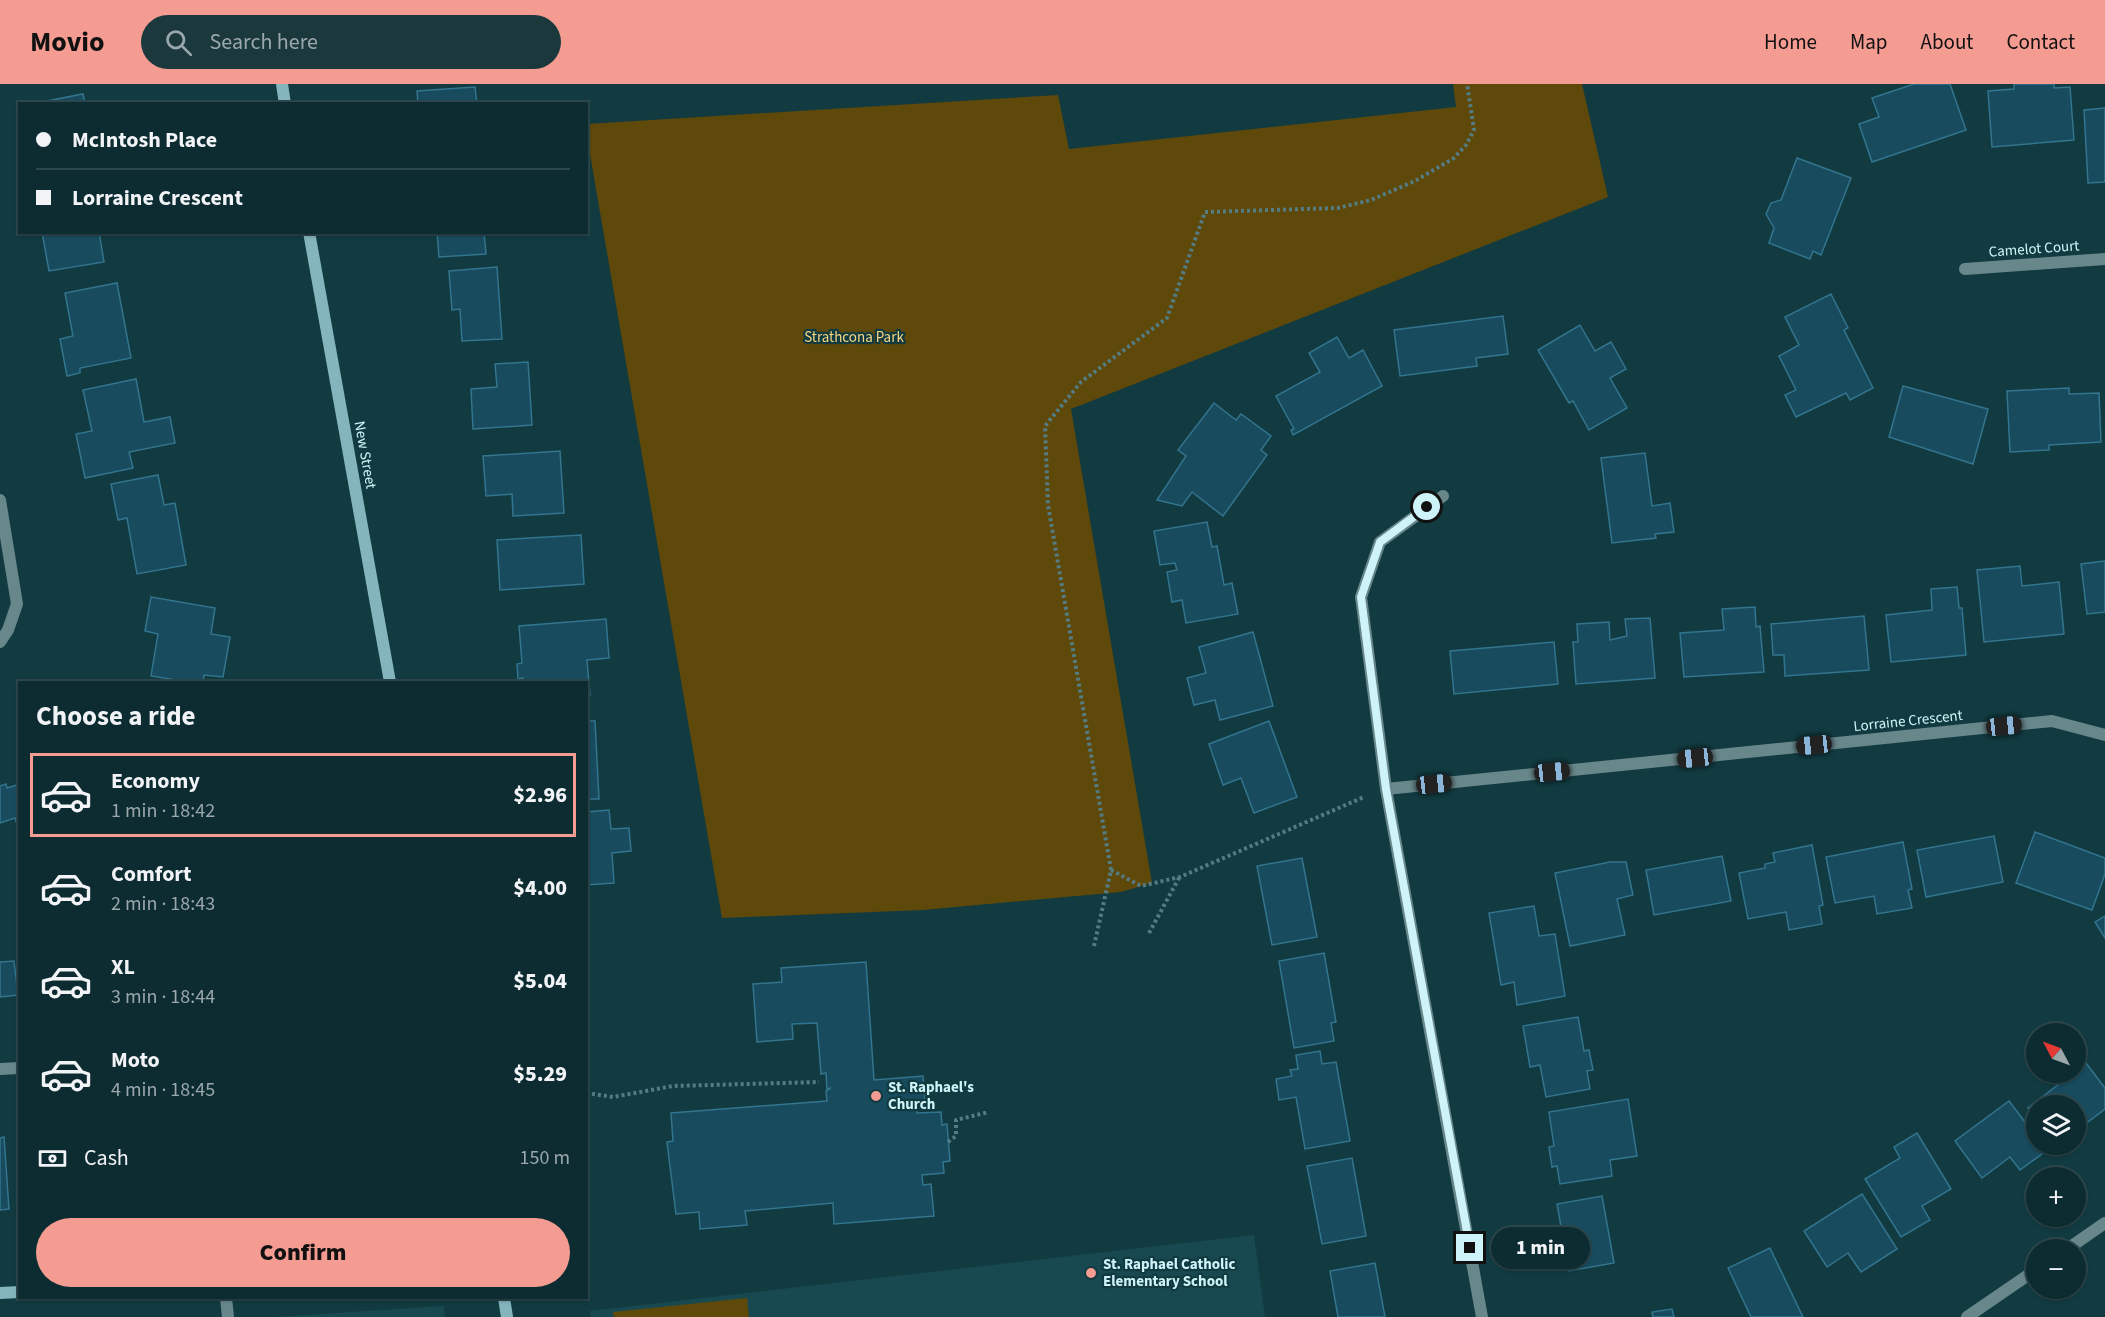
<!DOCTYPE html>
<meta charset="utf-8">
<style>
:root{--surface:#0d2c31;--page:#1b383d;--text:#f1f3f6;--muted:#9aa7ab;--line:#2d484d;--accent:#f59c92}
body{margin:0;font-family:"Source Sans 3",sans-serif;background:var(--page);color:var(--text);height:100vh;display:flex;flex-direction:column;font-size:22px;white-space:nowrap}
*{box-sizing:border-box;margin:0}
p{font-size:20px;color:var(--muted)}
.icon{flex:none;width:33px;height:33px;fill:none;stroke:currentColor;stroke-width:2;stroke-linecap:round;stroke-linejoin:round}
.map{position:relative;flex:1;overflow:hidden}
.sheet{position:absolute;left:18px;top:597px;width:570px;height:618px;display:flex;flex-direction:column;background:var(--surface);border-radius:0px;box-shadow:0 2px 4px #0004,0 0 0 2px var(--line)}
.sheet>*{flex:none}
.hud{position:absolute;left:18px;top:18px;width:570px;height:132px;border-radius:0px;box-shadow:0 2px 4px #0004,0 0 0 2px var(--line);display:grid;align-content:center;height:132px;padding:0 18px;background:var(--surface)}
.needle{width:39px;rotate:311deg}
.controls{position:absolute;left:2026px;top:939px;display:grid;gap:12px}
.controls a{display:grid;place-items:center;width:60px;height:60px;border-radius:50%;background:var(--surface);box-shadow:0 2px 4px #0004,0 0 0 2px var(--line);font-size:30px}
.end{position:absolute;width:27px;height:27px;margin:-14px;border:8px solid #cef3f8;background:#111;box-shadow:0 0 0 3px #111}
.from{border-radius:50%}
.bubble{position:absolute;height:42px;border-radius:21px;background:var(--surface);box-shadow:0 2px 4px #0004,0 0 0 2px var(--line);font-size:20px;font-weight:800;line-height:42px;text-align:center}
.car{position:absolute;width:18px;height:36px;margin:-18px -9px;border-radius:8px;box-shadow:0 0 4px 2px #0007;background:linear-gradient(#222 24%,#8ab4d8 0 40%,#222 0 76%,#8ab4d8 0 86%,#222 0)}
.hud b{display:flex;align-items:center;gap:21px;height:57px;font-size:22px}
.hud b+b{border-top:2px solid var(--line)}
.hud i{width:15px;height:15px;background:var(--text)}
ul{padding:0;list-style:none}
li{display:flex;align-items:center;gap:18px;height:84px;margin:0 12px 9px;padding:0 6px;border:3px solid transparent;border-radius:0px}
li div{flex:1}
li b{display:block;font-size:22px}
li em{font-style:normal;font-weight:800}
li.on{border-color:var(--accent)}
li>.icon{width:54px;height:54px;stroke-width:1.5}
h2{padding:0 18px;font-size:27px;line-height:72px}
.pay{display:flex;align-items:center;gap:15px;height:66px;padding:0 18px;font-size:22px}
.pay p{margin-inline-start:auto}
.primary-button{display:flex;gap:12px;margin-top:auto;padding:12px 18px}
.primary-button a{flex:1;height:69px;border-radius:36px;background:var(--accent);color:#111;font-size:24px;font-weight:800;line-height:69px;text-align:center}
header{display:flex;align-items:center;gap:36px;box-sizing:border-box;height:84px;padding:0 30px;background:var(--accent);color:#111}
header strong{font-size:28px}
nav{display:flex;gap:33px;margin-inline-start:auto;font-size:21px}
.search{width:420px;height:54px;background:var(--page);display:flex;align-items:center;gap:15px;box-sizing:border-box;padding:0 21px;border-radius:33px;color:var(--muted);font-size:22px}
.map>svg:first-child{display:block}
.built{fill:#194950}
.green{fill:#5e480a}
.building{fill:#184b5e;stroke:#33748e;stroke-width:1.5}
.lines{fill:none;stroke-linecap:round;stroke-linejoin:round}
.path{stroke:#547c82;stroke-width:4;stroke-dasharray:3 3;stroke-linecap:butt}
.lane{stroke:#68878b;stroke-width:12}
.street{stroke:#68878b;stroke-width:12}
.secondary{stroke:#84b5bc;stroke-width:12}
.route{stroke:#cef3f8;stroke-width:8}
.poi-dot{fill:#f59c92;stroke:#113b41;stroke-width:2}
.labels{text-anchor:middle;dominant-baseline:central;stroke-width:4.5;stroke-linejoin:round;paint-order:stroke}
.street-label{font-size:15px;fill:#cef3f8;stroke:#113b41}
.park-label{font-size:15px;fill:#f9d580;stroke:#113b41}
.poi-label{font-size:15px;font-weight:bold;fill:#cef3f8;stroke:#113b41;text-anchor:start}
</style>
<header>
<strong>Movio</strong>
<div class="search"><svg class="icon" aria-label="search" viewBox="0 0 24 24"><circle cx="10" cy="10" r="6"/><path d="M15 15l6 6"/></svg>Search here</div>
<nav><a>Home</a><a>Map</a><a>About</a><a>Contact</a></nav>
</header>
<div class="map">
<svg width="2105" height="1233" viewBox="0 0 2105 1233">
<rect width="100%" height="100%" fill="#113b41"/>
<g class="built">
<path d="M1254,1151L1265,1233H591L590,1227Z"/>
<path d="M444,1222L445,1233H276L443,1222Z"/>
</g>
<g class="green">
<path d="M1453,0H1582L1608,113L1071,325L1152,799L1121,808L923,826L722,834L587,53V40L1058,11L1069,65L1456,23Z"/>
<path d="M747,1214L749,1233H614L613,1228Z"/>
</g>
<g class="building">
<path d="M1914,0H1950L1966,46L1872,78L1859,40L1879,33L1872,14Z"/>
<path d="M2014,0H2054V4L2070,3L2074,56L1992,63L1988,7L2014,5Z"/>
<path d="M475,3L477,20H418L417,7Z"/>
<path d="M83,10L85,20H31Z"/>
<path d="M2105,24V98L2088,99L2084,26Z"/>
<path d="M1797,74L1851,94L1821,171L1813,167L1810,175L1769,159L1774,144L1766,130L1771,119L1781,116Z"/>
<path d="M42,148H99L104,178L49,187Z"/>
<path d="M437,148H484L486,170L439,173Z"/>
<path d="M497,183L502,255L462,257L460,225L452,226L449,187Z"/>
<path d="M117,199L131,274L80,284V289L67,292L60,255L73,252L65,209Z"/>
<path d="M1831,210L1848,244L1844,246L1873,304L1850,316L1846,309L1796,333L1785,311L1796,306L1779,272L1799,261L1785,233Z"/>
<path d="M1503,232L1508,270L1476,274L1477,282L1400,292L1394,246Z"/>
<path d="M1580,241L1595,267L1611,258L1626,285L1610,294L1627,324L1589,346L1573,317L1569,319L1538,266Z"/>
<path d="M1337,253L1349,274L1363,266L1382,302L1293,351L1291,346L1294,345L1276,312L1320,288L1309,269Z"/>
<path d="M528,278L532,341L473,345L471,305L497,303L495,280Z"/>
<path d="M136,295L144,338L170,333L175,359L129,368L133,384L85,394L76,350L92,347L83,306Z"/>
<path d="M1903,302L1988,325L1973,380L1889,353Z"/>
<path d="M2069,304V310L2099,309L2101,358L2049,361V366L2010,368L2007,307Z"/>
<path d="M1214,319L1236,336L1241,330L1271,352L1261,366L1267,371L1223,432L1192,408L1182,422L1157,416L1186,372L1178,366Z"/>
<path d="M560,367L564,429L513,432L512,410L486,412L483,372Z"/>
<path d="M1645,369L1652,422L1670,419L1674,448L1655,450L1656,454L1612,459L1601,374Z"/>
<path d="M158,391L164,421L175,419L186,481L137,490L127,434L118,436L111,400Z"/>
<path d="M1207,438L1212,463L1217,462L1224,501L1232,499L1238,530L1186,539L1182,516L1172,518L1167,488L1177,486L1175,479L1160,481L1154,447Z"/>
<path d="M581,451L584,500L500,506L497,456Z"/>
<path d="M2105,477V528L2087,530L2081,480Z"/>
<path d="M2020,482L2022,502L2059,498L2064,550L1984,558L1977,486Z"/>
<path d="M1957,503L1959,524H1962L1966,571L1891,578L1886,531L1932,526L1931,505Z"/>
<path d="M151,513L215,524L211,550L230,553L223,593L204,591L203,598H189L151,592L158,550L145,547Z"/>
<path d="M1755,523L1756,543L1760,542L1764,588L1684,593L1680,549L1724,546L1722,525Z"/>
<path d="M1864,532L1869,586L1785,592L1784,571H1773L1771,540Z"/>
<path d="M1650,534L1655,594L1576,600L1573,558H1578L1577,540L1609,538L1610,556L1627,552L1625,535Z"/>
<path d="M606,535L609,574L587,576L590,611H586V598H523V594L518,595L517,580L522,579L519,542Z"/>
<path d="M1253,548L1273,622L1220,636L1215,616L1194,621L1187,594L1206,589L1199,563Z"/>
<path d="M1554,558L1558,600L1454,610L1450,567Z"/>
<path d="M586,637H595L599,715H586Z"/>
<path d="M1269,637L1297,713L1254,729L1241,694L1223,701L1209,660Z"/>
<path d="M6,700L7,704L20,700V750L15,734L0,739V702Z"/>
<path d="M609,726L611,745L629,744L631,767L612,769L614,799L586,801V728Z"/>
<path d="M2035,748L2105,774V790L2092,826L2016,799Z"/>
<path d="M1994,752L2003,798L1926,813L1917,766Z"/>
<path d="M1903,758L1912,805L1908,806L1912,824L1877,830L1874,812L1835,819L1826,773Z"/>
<path d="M1812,761L1823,821L1819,822L1822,840L1789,846L1786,828L1748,835L1739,789L1765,784V780L1775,778L1773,769Z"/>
<path d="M1722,772L1731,817L1654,831L1646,786Z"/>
<path d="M1302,774L1317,853L1272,861L1257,782Z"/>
<path d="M1610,778H1626L1633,811L1617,815L1625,851L1570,862L1555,789Z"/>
<path d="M1534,822L1539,852L1555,850L1565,912L1517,921L1514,898L1501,901L1489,829Z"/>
<path d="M2105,832V854L2095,838Z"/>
<path d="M1324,869L1336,938L1331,939L1334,957L1294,964L1279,877Z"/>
<path d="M14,877L18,911L0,913V878Z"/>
<path d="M866,878L874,996L923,992L925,1020H917V1029L941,1028L942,1041L947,1040L950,1077L943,1078L944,1089L922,1091L923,1101L931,1100L934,1132L834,1140L833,1119L745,1127L747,1141L700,1145L699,1128L676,1130L667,1058L673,1057L671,1029L827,1017L826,1007L831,1004L827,1005L826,989L821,990L817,939L792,940L793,955L757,958L753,900L782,898L781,884Z"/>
<path d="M1578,933L1584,967L1589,966L1593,986L1587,987L1590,1005L1546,1013L1540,981L1530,983L1523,942Z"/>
<path d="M1320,967L1322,980L1336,978L1350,1057L1305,1065L1296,1013L1279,1016L1276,995L1292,992L1290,986L1298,985L1296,971Z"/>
<path d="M2086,979L2105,1004V1025L2076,1047V1022H2037V1036L2028,1024Z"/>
<path d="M1628,1015L1637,1072L1610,1076L1612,1092L1560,1100L1557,1082L1552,1083L1549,1063L1554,1062L1549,1028Z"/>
<path d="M2009,1017L2037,1054V1060H2042L2046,1067L2020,1086L2010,1073L1982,1094L1955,1057Z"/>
<path d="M1917,1049L1951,1105L1922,1122L1930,1136L1901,1153L1865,1095L1900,1074L1894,1063Z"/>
<path d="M4,1053L9,1125L0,1126V1054Z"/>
<path d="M1352,1074L1366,1152L1322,1160L1307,1082Z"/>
<path d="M1862,1110L1897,1165L1861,1188L1848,1169L1827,1183L1804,1147Z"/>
<path d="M1602,1112L1614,1179L1569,1187L1557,1120Z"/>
<path d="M1770,1164L1803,1233H1751L1728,1184Z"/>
<path d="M1375,1179L1385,1233H1338L1330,1187Z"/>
<path d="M1672,1225L1674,1233H1653L1652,1228Z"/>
</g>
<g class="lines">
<g class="path">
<path d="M1111,786L1141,802L1180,793L1364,713"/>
<path d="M1149,849L1179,794"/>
<path d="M1094,862L1111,786L1048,421L1045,342L1081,298L1167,234L1205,128L1338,124L1371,116L1415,97L1454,74L1466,61L1474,46L1467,0"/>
<path d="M586,1009L613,1013L673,1002L819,998"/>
<path d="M948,1058L956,1052V1036L989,1028"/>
</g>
<g class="lane">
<path d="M0,985L20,984"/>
<path d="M226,1214L228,1233"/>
</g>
<g class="street">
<path d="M1965,185L2105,175"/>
<path d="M1443,412L1380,458L1361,513L1386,705L1482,1233"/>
<path d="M0,416L17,520L8,546L0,558"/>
<path d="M1386,705L2052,637L2105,651"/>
<path d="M2066,1166L2105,1139"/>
<path d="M1967,1233L2037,1185"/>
</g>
<g class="secondary">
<path d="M282,0L285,20"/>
<path d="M309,148L390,598"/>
<path d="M0,1209L20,1208"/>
<path d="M504,1214L507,1233"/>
</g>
</g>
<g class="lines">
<path class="route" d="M1427,423L1380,458L1361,513L1386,705L1470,1164"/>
</g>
<g class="poi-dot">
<circle cx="876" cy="1012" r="6"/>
<circle cx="1091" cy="1189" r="6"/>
</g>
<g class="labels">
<g class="street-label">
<text transform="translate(2034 165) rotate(-4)">Camelot Court</text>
<text transform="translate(365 371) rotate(80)">New Street</text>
<text transform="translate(1908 637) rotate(-6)">Lorraine Crescent</text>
</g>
<g class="park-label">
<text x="854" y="253">Strathcona Park</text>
</g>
<g class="poi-label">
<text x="888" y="1003">St. Raphael's<tspan x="888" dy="17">Church</tspan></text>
<text x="1103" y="1180">St. Raphael Catholic<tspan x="1103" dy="17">Elementary School</tspan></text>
</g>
</g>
</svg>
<div class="controls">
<a><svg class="needle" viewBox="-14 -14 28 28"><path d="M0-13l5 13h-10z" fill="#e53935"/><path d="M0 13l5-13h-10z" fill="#9aa7ab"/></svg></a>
<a><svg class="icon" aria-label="layers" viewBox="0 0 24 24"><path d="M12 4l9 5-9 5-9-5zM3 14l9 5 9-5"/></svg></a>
<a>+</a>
<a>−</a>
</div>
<i class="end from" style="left:1427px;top:423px"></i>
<i class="end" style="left:1470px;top:1164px"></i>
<div class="bubble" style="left:1491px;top:1143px;width:99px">1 min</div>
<i class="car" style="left:2004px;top:642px;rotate:84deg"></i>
<i class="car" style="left:1814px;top:661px;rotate:264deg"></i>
<i class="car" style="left:1695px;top:674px;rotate:264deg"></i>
<i class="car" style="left:1552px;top:688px;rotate:84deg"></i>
<i class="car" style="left:1434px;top:700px;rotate:84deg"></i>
<div class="hud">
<b><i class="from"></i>McIntosh Place</b>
<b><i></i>Lorraine Crescent</b>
</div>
<section class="sheet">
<h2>Choose a ride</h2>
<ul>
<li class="on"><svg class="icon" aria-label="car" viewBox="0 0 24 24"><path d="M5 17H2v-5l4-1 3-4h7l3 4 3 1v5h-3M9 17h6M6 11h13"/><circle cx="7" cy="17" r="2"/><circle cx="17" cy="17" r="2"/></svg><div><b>Economy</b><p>1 min · 18:42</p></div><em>$2.96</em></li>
<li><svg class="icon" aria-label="car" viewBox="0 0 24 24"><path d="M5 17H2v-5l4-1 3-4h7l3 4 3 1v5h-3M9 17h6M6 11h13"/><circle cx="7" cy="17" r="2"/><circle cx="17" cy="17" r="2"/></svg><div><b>Comfort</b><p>2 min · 18:43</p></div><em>$4.00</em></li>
<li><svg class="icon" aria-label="car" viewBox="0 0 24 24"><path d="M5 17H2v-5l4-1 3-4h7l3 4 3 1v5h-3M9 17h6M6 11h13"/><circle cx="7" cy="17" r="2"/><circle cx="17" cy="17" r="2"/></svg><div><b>XL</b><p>3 min · 18:44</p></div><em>$5.04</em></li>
<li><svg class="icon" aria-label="car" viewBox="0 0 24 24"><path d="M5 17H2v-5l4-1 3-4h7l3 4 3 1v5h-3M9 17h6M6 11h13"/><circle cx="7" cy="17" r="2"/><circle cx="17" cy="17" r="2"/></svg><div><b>Moto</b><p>4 min · 18:45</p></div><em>$5.29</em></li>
</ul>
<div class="pay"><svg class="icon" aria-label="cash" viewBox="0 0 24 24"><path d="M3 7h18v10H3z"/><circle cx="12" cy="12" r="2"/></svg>Cash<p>150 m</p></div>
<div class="primary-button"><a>Confirm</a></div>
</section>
</div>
